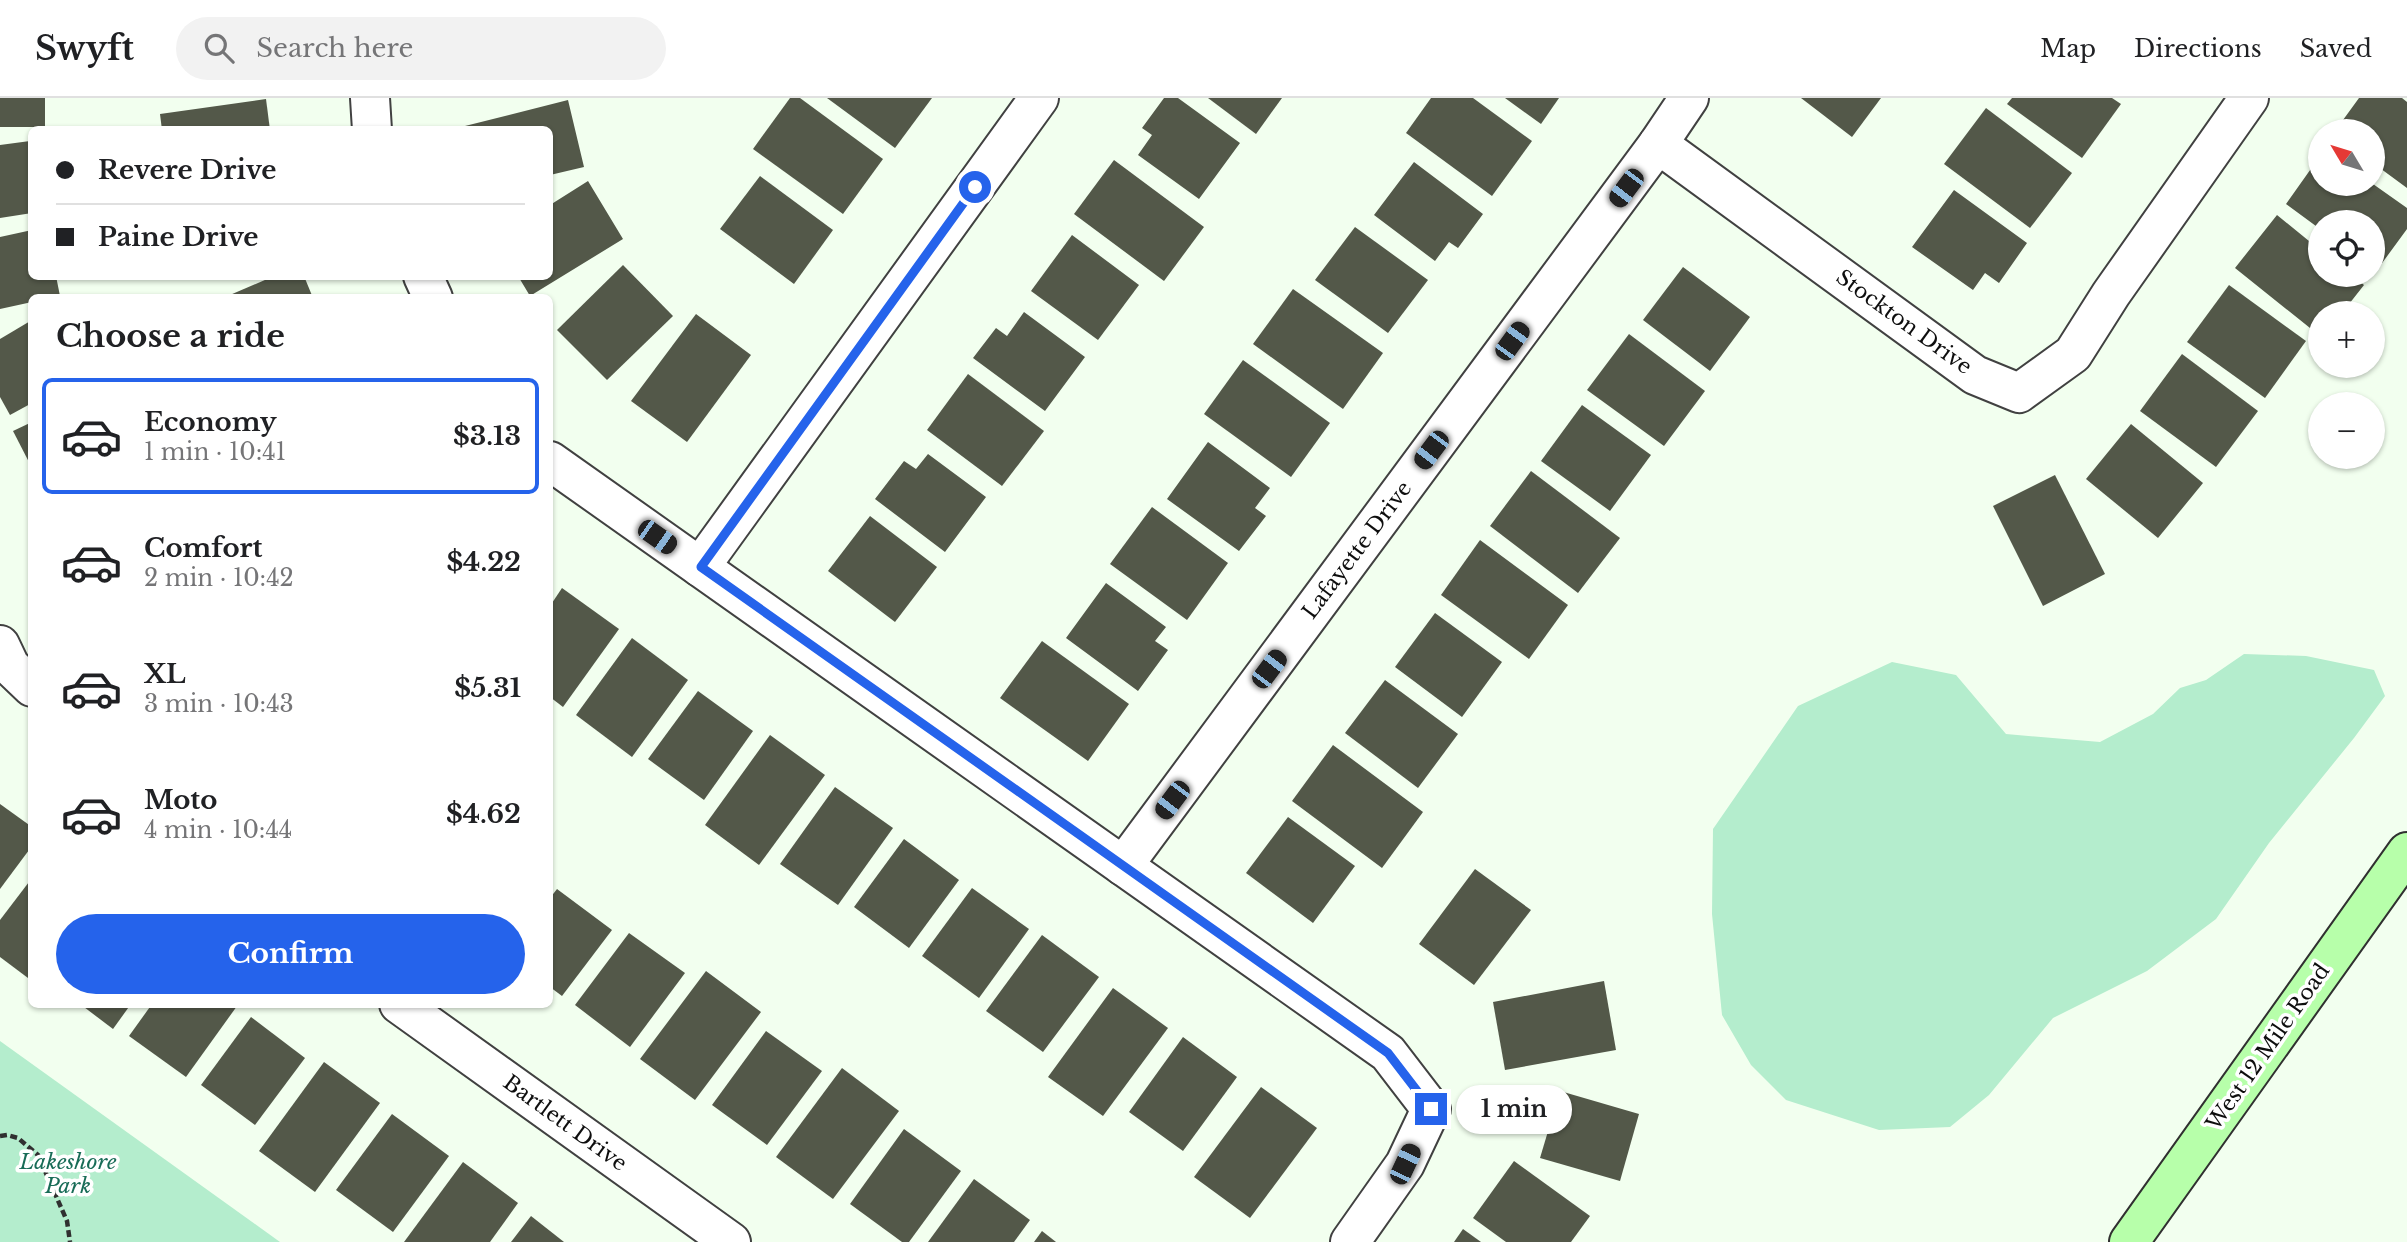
<!DOCTYPE html>
<meta charset="utf-8">
<style>
:root{--surface:#fff;--page:#f2f2f2;--text:#202124;--muted:#757577;--line:#e0e0e0;--accent:#2563eb}
body{margin:0;font-family:"Libre Baskerville",serif;background:var(--page);color:var(--text);height:100vh;display:flex;flex-direction:column;font-size:26px;white-space:nowrap}
*{box-sizing:border-box;margin:0}
p{font-size:23px;color:var(--muted)}
.icon{flex:none;width:38px;height:38px;fill:none;stroke:currentColor;stroke-width:2;stroke-linecap:round;stroke-linejoin:round}
.map{position:relative;flex:1;overflow:hidden}
.details{position:absolute;left:28px;top:196px;width:525px;height:714px;display:flex;flex-direction:column;background:var(--surface);border-radius:10px;box-shadow:0 2px 5px #0004}
.details>*{flex:none}
.hud{position:absolute;left:28px;top:28px;width:525px;height:154px;border-radius:10px;box-shadow:0 2px 5px #0004;display:grid;align-content:center;height:154px;padding:0 28px;background:var(--surface)}
.needle{width:46px;rotate:308deg}
.controls{position:absolute;left:2308px;top:21px;display:grid;gap:14px}
.controls a{display:grid;place-items:center;width:77px;height:77px;border-radius:50%;background:var(--surface);box-shadow:0 2px 5px #0004;font-size:35px}
.end{position:absolute;width:32px;height:32px;margin:-16px;border:9px solid #2563eb;background:#fff;box-shadow:0 0 0 4px #fff}
.from{border-radius:50%}
.bubble{position:absolute;height:49px;border-radius:24px;background:var(--surface);box-shadow:0 2px 5px #0004;font-size:23px;font-weight:800;line-height:49px;text-align:center}
.car{position:absolute;width:21px;height:42px;margin:-21px -10px;border-radius:9px;box-shadow:0 0 5px 2px #0007;background:linear-gradient(#222 24%,#8ab4d8 0 40%,#222 0 76%,#8ab4d8 0 86%,#222 0)}
.hud b{display:flex;align-items:center;gap:24px;height:66px;font-size:26px}
.hud b+b{border-top:2px solid var(--line)}
.hud i{width:18px;height:18px;background:var(--text)}
ul{padding:0;list-style:none}
li{display:flex;align-items:center;gap:21px;height:116px;margin:0 14px 10px;padding:0 14px;border:4px solid transparent;border-radius:10px}
li div{flex:1}
li b{display:block;font-size:26px}
li em{font-style:normal;font-weight:800}
li.on{border-color:var(--accent)}
li>.icon{width:63px;height:63px;stroke-width:1.5}
h2{padding:0 28px;font-size:32px;line-height:84px}
.cta{display:flex;gap:14px;margin-top:auto;padding:14px 28px}
.cta a{flex:1;height:80px;border-radius:42px;background:var(--accent);color:#fff;font-size:28px;font-weight:800;line-height:80px;text-align:center}
header{display:flex;align-items:center;gap:42px;box-sizing:border-box;height:98px;padding:0 35px;background:var(--surface);border-bottom:2px solid var(--line)}
header strong{font-size:33px}
nav{display:flex;gap:38px;margin-inline-start:auto;font-size:24px}
.search{width:490px;height:63px;background:var(--page);display:flex;align-items:center;gap:18px;box-sizing:border-box;padding:0 24px;border-radius:38px;color:var(--muted);font-size:26px}
.map>svg:first-child{display:block}
.green{fill:#b4edcd}
.building{fill:#535849}
.lines{fill:none;stroke-linecap:round;stroke-linejoin:round}
.street-casing{stroke:#414141;stroke-width:42}
.secondary-casing{stroke:#303030;stroke-width:42}
.path{stroke:#303030;stroke-width:4.5;stroke-dasharray:7 3.5;stroke-linecap:butt}
.street{stroke:#fff;stroke-width:38}
.secondary{stroke:#b7ffaa;stroke-width:38}
.route{stroke:#2563eb;stroke-width:9}
.labels{text-anchor:middle;dominant-baseline:central;stroke-width:7;stroke-linejoin:round;paint-order:stroke}
.street-label{font-size:21px;fill:#0e0e0e;stroke:#fff}
.park-label{font-size:21px;font-style:italic;fill:#186c57;stroke:#fff}
</style>
<header>
<strong>Swyft</strong>
<div class="search"><svg class="icon" aria-label="search" viewBox="0 0 24 24"><circle cx="10" cy="10" r="6"/><path d="M15 15l6 6"/></svg>Search here</div>
<nav><a>Map</a><a>Directions</a><a>Saved</a></nav>
</header>
<div class="map">
<svg width="2407" height="1144" viewBox="0 0 2407 1144">
<rect width="100%" height="100%" fill="#f2ffef"/>
<g class="green">
<path d="M2244,556L2306,558L2374,572L2385,598L2354,640L2269,745L2216,821L2147,873L2053,920L1989,997L1950,1029L1879,1032L1786,1002L1751,967L1722,917L1712,816L1713,731L1798,608L1892,564L1956,577L2006,636L2100,644L2153,616L2180,590L2206,582Z"/>
<path d="M0,943L280,1144H0Z"/>
</g>
<g class="building">
<rect x="0" y="0" width="45" height="29"/>
<path d="M790,0H800L883,61L843,116L753,51Z"/>
<path d="M827,0H932L895,50Z"/>
<path d="M1164,0H1178L1240,45L1199,101L1138,57L1152,37L1142,30Z"/>
<path d="M1208,0H1282L1256,36Z"/>
<path d="M1431,0H1473L1532,43L1492,98L1406,35Z"/>
<path d="M1505,0H1559L1541,26Z"/>
<path d="M1801,0H1881L1852,39Z"/>
<path d="M2012,0H2112L2121,6L2082,60L2007,6Z"/>
<path d="M2359,0H2402L2407,4V90L2373,65V33H2335Z"/>
<path d="M266,1L270,32H162L160,16Z"/>
<path d="M568,2L584,69L550,77V32H465V28Z"/>
<path d="M1986,10L2072,75L2030,130L1944,66Z"/>
<path d="M30,43L32,115L0,120V47Z"/>
<path d="M2320,58V86H2373L2407,110V131L2377,172L2373,169V124H2320V131L2286,106Z"/>
<path d="M1114,62L1204,129L1164,183L1074,116Z"/>
<path d="M1414,64L1483,116L1458,150L1449,144L1435,163L1374,117Z"/>
<path d="M760,78L833,132L794,186L720,131Z"/>
<path d="M588,83L623,141L530,198L518,178H550V107Z"/>
<path d="M1954,92L2027,145L1999,185L1985,175L1973,192L1912,149Z"/>
<path d="M2277,117L2320,152V177H2352L2364,187L2342,215H2320V238L2235,170Z"/>
<path d="M1355,129L1428,182L1388,235L1315,182Z"/>
<path d="M32,132V178H56L60,198L32,200V204L0,211V139Z"/>
<path d="M1072,137L1139,187L1098,242L1031,193Z"/>
<path d="M623,167L673,218L607,282L557,232Z"/>
<path d="M1683,169L1750,219L1710,273L1643,222Z"/>
<path d="M274,178H304L313,200H223Z"/>
<path d="M2229,187L2306,243L2265,300L2187,244Z"/>
<path d="M1293,191L1383,255L1343,311L1253,246Z"/>
<path d="M1024,214L1085,259L1045,313L973,260L996,230L1007,238Z"/>
<path d="M696,216L751,257L687,344L631,303Z"/>
<path d="M32,222V305L10,317L0,299V241Z"/>
<path d="M1629,236L1705,293L1664,348L1587,292Z"/>
<path d="M2182,256L2258,313L2216,369L2140,313Z"/>
<path d="M1243,262L1330,325L1291,379L1204,316Z"/>
<path d="M968,276L1044,333L1002,388L927,332Z"/>
<path d="M1582,307L1651,357L1610,413L1541,363Z"/>
<path d="M32,324V370L13,333Z"/>
<path d="M2131,326L2203,385L2158,440L2086,381Z"/>
<path d="M1208,344L1270,390L1255,410L1266,418L1239,453L1167,401Z"/>
<path d="M928,356L986,399L945,454L875,401L904,363L916,371Z"/>
<path d="M1531,373L1620,440L1578,495L1490,428Z"/>
<path d="M2055,377L2105,476L2043,508L1993,408Z"/>
<path d="M1152,409L1228,465L1187,522L1110,466Z"/>
<path d="M870,418L937,469L895,524L828,473Z"/>
<path d="M1480,442L1568,507L1529,561L1441,497Z"/>
<path d="M1106,485L1166,529L1155,543L1168,552L1138,593L1066,540Z"/>
<path d="M562,490L619,531L563,609L550,599V508Z"/>
<path d="M1435,515L1502,564L1462,619L1395,569Z"/>
<path d="M632,540L688,582L632,659L576,617Z"/>
<path d="M1042,543L1129,606L1088,663L1000,600Z"/>
<path d="M1385,582L1458,636L1418,690L1345,635Z"/>
<path d="M698,593L753,633L704,702L648,661Z"/>
<path d="M770,637L825,677L759,767L705,727Z"/>
<path d="M1333,647L1423,714L1382,770L1292,703Z"/>
<path d="M835,689L893,730L838,807L780,766Z"/>
<path d="M0,706L32,729V748L0,791Z"/>
<path d="M1288,719L1355,768L1313,825L1246,775Z"/>
<path d="M904,741L959,782L909,850L854,809Z"/>
<path d="M1475,771L1531,812L1474,887L1419,846Z"/>
<path d="M32,780V883L0,859V822Z"/>
<path d="M972,790L1029,831L979,900L922,858Z"/>
<path d="M557,791L612,832L562,898L550,889V800Z"/>
<path d="M629,835L685,875L630,949L575,907Z"/>
<path d="M1042,837L1099,879L1043,954L986,913Z"/>
<path d="M706,873L761,914L695,1002L640,961Z"/>
<path d="M1604,883L1616,952L1505,972L1493,904Z"/>
<path d="M1113,890L1168,930L1103,1018L1048,979Z"/>
<path d="M80,906H131L113,931Z"/>
<path d="M152,906H235L237,908L186,979L129,938Z"/>
<path d="M251,919L305,960L255,1027L201,987Z"/>
<path d="M766,933L822,973L767,1047L712,1007Z"/>
<path d="M1183,939L1237,979L1183,1053L1129,1014Z"/>
<path d="M324,964L380,1005L315,1094L259,1053Z"/>
<path d="M842,970L899,1013L833,1101L776,1059Z"/>
<path d="M1261,989L1317,1030L1250,1120L1194,1079Z"/>
<path d="M1560,993L1639,1016L1620,1083L1540,1060Z"/>
<path d="M392,1016L449,1058L393,1134L336,1092Z"/>
<path d="M904,1031L961,1073L909,1144H902L850,1106Z"/>
<path d="M1514,1063L1590,1118L1571,1144H1506L1473,1120Z"/>
<path d="M463,1064L518,1105L490,1144H404Z"/>
<path d="M974,1081L1030,1122L1014,1144H928Z"/>
<path d="M531,1118L564,1144H511Z"/>
<path d="M1463,1131L1481,1144H1454Z"/>
<path d="M1042,1133L1056,1144H1034Z"/>
</g>
<g class="lines">
<defs>
<g id="street">
<path d="M370,0L372,32"/>
<path d="M1658,46L1975,277L2019,295L2073,256L2111,196L2249,0"/>
<path d="M423,178L433,200"/>
<path d="M550,363L1388,955L1431,1011L1405,1066L1350,1144"/>
<path d="M700,469L1039,0"/>
<path d="M0,547L10,568L32,589"/>
<path d="M1123,768L1658,46L1689,0"/>
<path d="M399,906L731,1144"/>
</g>
<path id="secondary" d="M2129,1144L2407,754"/>
</defs>
<use href="#street" class="street-casing"/>
<use href="#secondary" class="secondary-casing"/>
<path class="path" d="M0,1038L7,1037L18,1040L38,1057L67,1123L70,1144"/>
<use href="#street" class="street"/>
<use href="#secondary" class="secondary"/>
</g>
<g class="lines">
<path class="route" d="M975,89L701,469L1388,955L1431,1011"/>
</g>
<g class="labels">
<g class="street-label">
<text transform="translate(1904 224) rotate(36)">Stockton Drive</text>
<text transform="translate(1357 452) rotate(-53)">Lafayette Drive</text>
<text transform="translate(2268 949) rotate(-55)">West 12 Mile Road</text>
<text transform="translate(565 1025) rotate(36)">Bartlett Drive</text>
</g>
<g class="park-label">
<text x="68" y="1064">Lakeshore<tspan x="68" dy="24">Park</tspan></text>
</g>
</g>
</svg>
<div class="controls">
<a><svg class="needle" viewBox="-14 -14 28 28"><path d="M0-13l5 13h-10z" fill="#e53935"/><path d="M0 13l5-13h-10z" fill="#757577"/></svg></a>
<a><svg class="icon" aria-label="locate" viewBox="0 0 24 24"><circle cx="12" cy="12" r="6"/><path d="M12 2v4M12 18v4M2 12h4M18 12h4"/></svg></a>
<a>+</a>
<a>−</a>
</div>
<i class="end from" style="left:975px;top:89px"></i>
<i class="end" style="left:1431px;top:1011px"></i>
<div class="bubble" style="left:1456px;top:987px;width:116px">1 min</div>
<i class="car" style="left:1626px;top:90px;rotate:217deg"></i>
<i class="car" style="left:1512px;top:243px;rotate:36deg"></i>
<i class="car" style="left:1431px;top:352px;rotate:217deg"></i>
<i class="car" style="left:657px;top:439px;rotate:125deg"></i>
<i class="car" style="left:1269px;top:571px;rotate:37deg"></i>
<i class="car" style="left:1172px;top:702px;rotate:217deg"></i>
<i class="car" style="left:1405px;top:1066px;rotate:25deg"></i>
<div class="hud">
<b><i class="from"></i>Revere Drive</b>
<b><i></i>Paine Drive</b>
</div>
<section class="details">
<h2>Choose a ride</h2>
<ul>
<li class="on"><svg class="icon" aria-label="car" viewBox="0 0 24 24"><path d="M5 17H2v-5l4-1 3-4h7l3 4 3 1v5h-3M9 17h6M6 11h13"/><circle cx="7" cy="17" r="2"/><circle cx="17" cy="17" r="2"/></svg><div><b>Economy</b><p>1 min · 10:41</p></div><em>$3.13</em></li>
<li><svg class="icon" aria-label="car" viewBox="0 0 24 24"><path d="M5 17H2v-5l4-1 3-4h7l3 4 3 1v5h-3M9 17h6M6 11h13"/><circle cx="7" cy="17" r="2"/><circle cx="17" cy="17" r="2"/></svg><div><b>Comfort</b><p>2 min · 10:42</p></div><em>$4.22</em></li>
<li><svg class="icon" aria-label="car" viewBox="0 0 24 24"><path d="M5 17H2v-5l4-1 3-4h7l3 4 3 1v5h-3M9 17h6M6 11h13"/><circle cx="7" cy="17" r="2"/><circle cx="17" cy="17" r="2"/></svg><div><b>XL</b><p>3 min · 10:43</p></div><em>$5.31</em></li>
<li><svg class="icon" aria-label="car" viewBox="0 0 24 24"><path d="M5 17H2v-5l4-1 3-4h7l3 4 3 1v5h-3M9 17h6M6 11h13"/><circle cx="7" cy="17" r="2"/><circle cx="17" cy="17" r="2"/></svg><div><b>Moto</b><p>4 min · 10:44</p></div><em>$4.62</em></li>
</ul>
<div class="cta"><a>Confirm</a></div>
</section>
</div>
